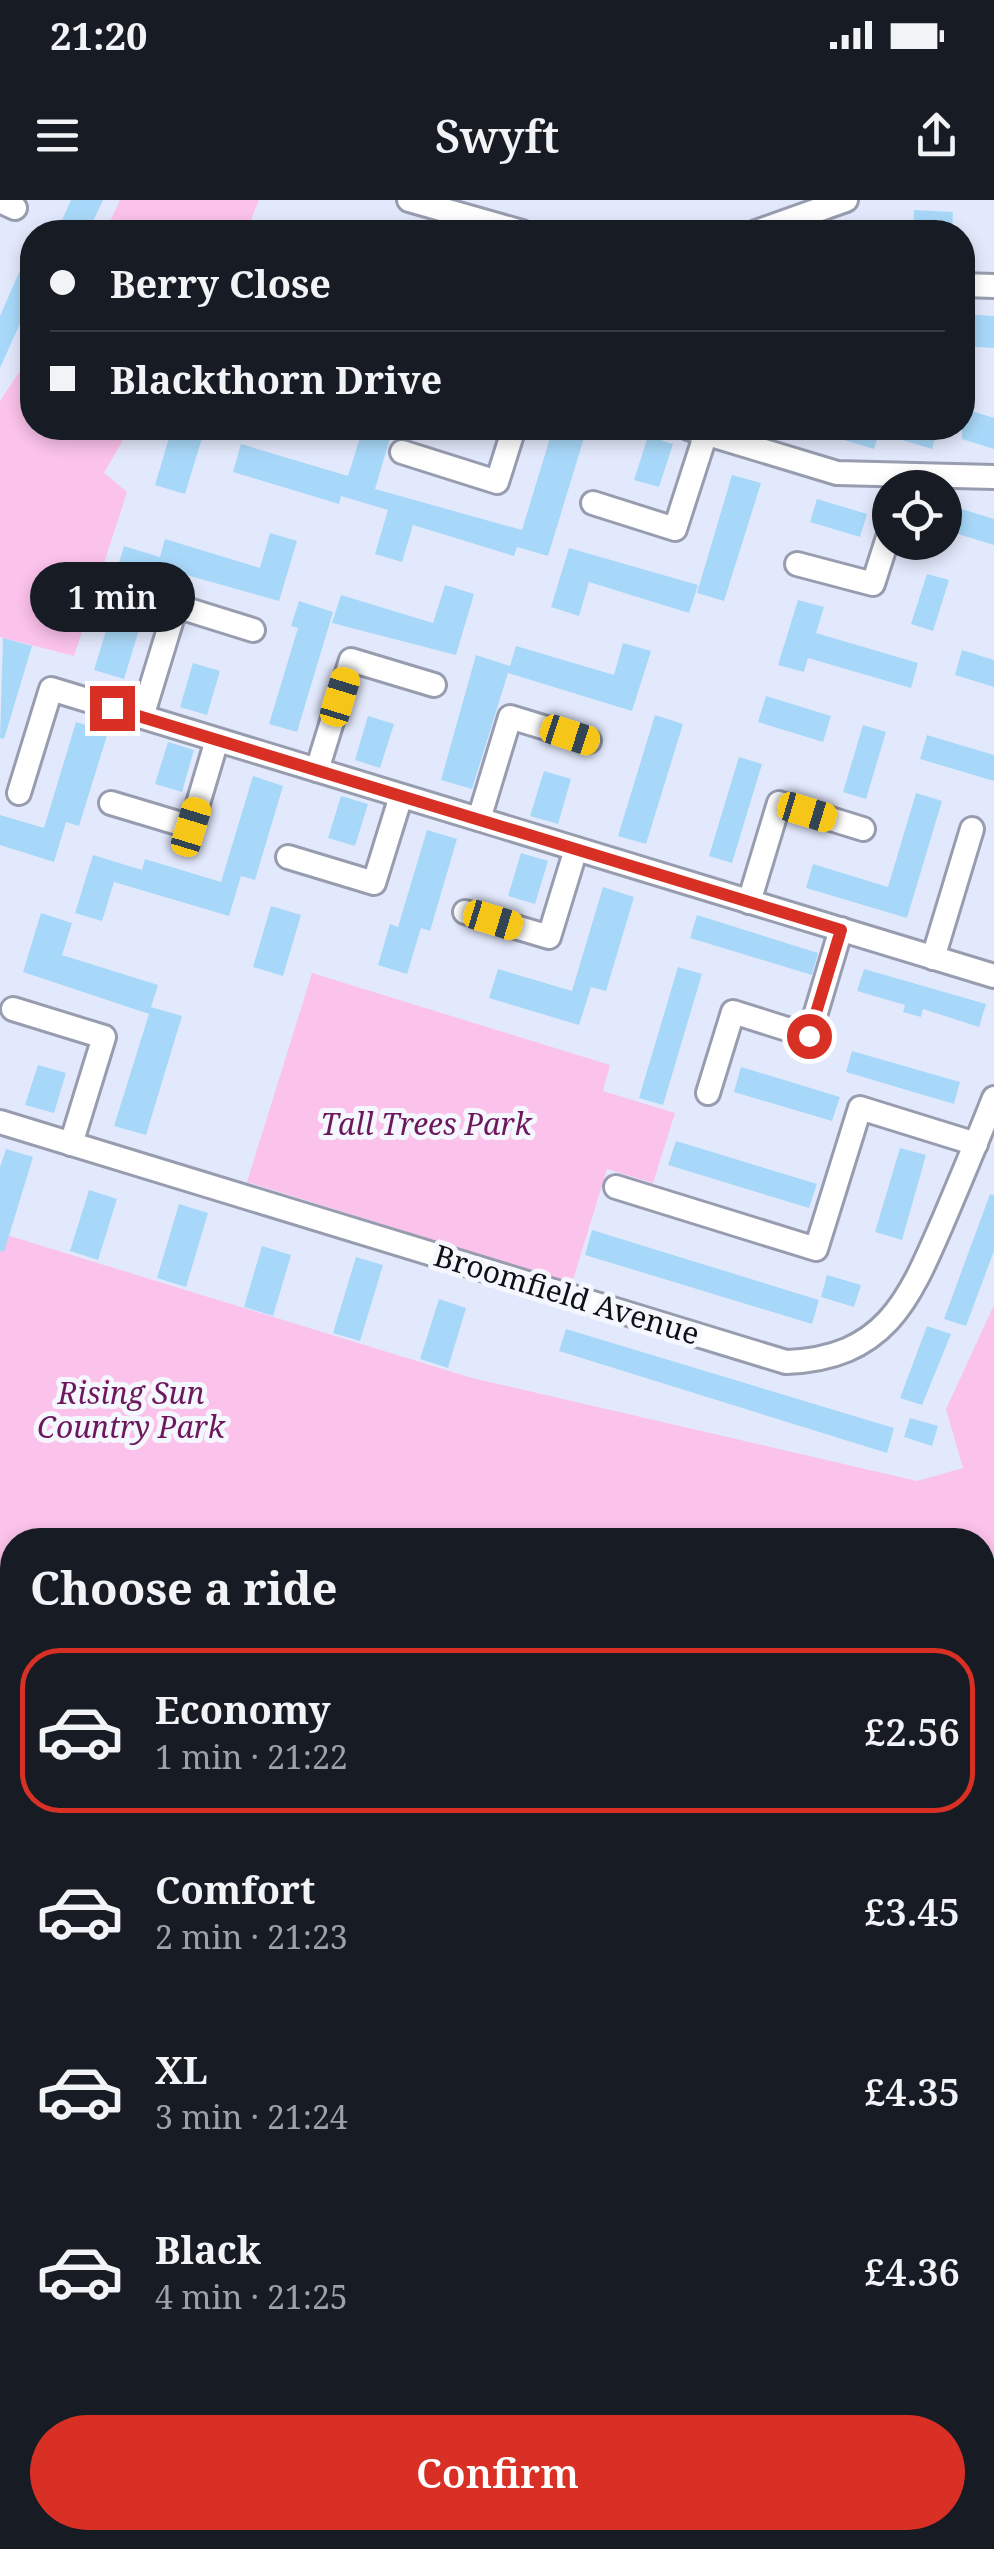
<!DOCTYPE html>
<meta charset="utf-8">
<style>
:root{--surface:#171b24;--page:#20242c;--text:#f1f3f6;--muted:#9ea1a6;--line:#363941;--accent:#d93025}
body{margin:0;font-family:"Noto Serif",serif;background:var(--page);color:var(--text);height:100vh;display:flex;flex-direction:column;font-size:38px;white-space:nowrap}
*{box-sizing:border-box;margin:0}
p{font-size:32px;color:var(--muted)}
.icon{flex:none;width:55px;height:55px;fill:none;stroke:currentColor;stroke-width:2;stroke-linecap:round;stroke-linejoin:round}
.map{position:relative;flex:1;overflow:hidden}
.panel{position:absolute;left:0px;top:1328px;width:995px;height:1022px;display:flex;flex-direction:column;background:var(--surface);border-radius:40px 40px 0 0;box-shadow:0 5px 15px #0003}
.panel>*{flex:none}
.guide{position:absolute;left:20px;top:20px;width:955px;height:220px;border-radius:40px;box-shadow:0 5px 15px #0003;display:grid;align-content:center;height:220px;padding:0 30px;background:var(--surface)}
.tools{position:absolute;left:872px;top:270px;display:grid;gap:20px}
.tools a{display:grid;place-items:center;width:90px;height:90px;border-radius:50%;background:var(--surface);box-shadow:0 5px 15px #0003;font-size:50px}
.end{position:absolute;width:45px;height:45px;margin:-22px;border:12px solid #d93025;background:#fff;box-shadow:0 0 0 5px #fff}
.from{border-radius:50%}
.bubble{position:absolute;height:70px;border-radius:35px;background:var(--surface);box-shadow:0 5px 15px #0003;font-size:32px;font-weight:600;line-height:70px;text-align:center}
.car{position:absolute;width:30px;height:60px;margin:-30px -15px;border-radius:12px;box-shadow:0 0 8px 2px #0007;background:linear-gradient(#f5c518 24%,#345 0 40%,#f5c518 0 76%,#345 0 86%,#f5c518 0)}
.guide b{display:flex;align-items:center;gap:35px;height:95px;font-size:38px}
.guide b+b{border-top:2px solid var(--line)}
.guide i{width:25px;height:25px;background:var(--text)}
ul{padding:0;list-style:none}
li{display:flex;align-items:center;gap:30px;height:165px;margin:0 20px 15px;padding:0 10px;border:5px solid transparent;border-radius:40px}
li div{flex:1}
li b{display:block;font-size:38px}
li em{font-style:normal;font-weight:600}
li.selected{border-color:var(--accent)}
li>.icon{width:90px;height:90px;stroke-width:1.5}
h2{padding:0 30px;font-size:45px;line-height:120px}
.button{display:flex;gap:20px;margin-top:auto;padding:20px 30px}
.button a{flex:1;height:115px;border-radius:60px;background:var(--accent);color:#fff;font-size:40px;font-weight:600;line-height:115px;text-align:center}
.status{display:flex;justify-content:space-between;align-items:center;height:70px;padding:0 50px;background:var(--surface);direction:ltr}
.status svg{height:28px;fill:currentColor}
header{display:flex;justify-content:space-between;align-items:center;height:130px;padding:0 30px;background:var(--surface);font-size:45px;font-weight:600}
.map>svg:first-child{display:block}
.green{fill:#fbc2eb;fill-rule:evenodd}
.building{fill:#a8d8f9}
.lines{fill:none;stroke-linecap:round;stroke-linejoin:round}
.minor-casing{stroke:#979daf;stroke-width:28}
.minor{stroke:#fff;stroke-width:22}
.route{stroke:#d93025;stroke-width:12}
.labels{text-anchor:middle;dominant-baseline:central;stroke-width:10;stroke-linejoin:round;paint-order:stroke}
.park-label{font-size:30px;font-style:italic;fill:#6d175d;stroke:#f4f7fe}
.street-label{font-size:30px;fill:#0e1016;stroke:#f4f7fe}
</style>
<div class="status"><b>21:20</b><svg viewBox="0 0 49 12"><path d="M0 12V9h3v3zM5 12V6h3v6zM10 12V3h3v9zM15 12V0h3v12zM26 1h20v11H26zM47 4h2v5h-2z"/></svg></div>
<header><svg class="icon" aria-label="menu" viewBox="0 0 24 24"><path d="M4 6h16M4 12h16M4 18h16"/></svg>Swyft<svg class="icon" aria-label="share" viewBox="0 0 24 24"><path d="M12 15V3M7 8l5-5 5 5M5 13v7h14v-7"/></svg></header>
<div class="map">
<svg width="994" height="2349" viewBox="0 0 994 2349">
<rect width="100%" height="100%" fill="#e3e9fc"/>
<g class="green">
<path d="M120,0H259L246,32H105Z"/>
<path d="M32,153V228H130L104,273L127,292L74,456L0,437V201Z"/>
<path d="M312,773L610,865L603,891L675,913L653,983L607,969L572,1083L247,982Z"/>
<path d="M0,1033L472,1178L917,1281L963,1268L946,1209L994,1105V2349H0ZM12,1340H982V2338H12Z"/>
</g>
<g class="building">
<path d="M71,0H103L88,32L59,27Z"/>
<path d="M914,10L953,12L952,32H913Z"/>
<path d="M32,43V124L22,119L0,168V116Z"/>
<path d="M962,114L994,116V148L962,146Z"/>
<path d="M962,208L994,218V249L962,239Z"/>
<path d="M172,228H205L185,294L155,285Z"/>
<path d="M363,228H393L375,289L522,330L553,228H587L548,356L517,347L514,356L413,325L402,362L375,354L388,310L341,296L339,304L233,272L241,244L348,276Z"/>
<path d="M817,228H938L932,249L879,233L874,249L817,232Z"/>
<path d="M648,236L673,244L659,287L634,280Z"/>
<path d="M732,275L761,283L724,401L697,393Z"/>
<path d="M817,299L867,314L860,337L810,322Z"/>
<path d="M945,304L994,319V345L945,330Z"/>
<path d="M270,333L297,341L279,401L158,367L124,479L94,470L123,375L116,373L124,346L160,357L165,339L260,368Z"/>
<path d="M569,348L698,385L689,413L589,382L579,416L551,407Z"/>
<path d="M927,374L949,380L933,431L911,424Z"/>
<path d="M445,385L474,394L456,455L332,423L341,395L433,423Z"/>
<path d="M798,400L824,407L816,433L918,463L911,488L808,458L804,472L778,465Z"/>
<path d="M299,401L333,412L297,532L269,524L298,428L291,426Z"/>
<path d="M3,438L32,446L4,539L0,538Z"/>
<path d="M623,443L651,451L632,511L508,473L472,589L441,580L476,455L510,466L516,446L614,475Z"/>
<path d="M962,450L994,460V487L955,475Z"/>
<path d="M193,463L220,471L207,515L180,507Z"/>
<path d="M766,496L831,516L823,542L758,522Z"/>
<path d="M655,515L683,524L646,644L618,636Z"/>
<path d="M368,516L394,524L380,568L355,560Z"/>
<path d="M76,522L108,532L79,626L66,622L54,662L0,645V615L44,628Z"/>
<path d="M863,525L886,532L866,599L843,592Z"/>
<path d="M927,535L994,555V581L920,559Z"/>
<path d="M168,542L194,550L182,592L155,584Z"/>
<path d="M739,557L762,564L732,663L709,656Z"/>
<path d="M544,571L571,579L558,624L530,616Z"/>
<path d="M253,576L283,586L255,680L241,676L229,716L114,682L102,721L75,713L93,655L142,670L145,659L221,682Z"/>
<path d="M916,593L942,601L907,718L806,688L813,664L888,687Z"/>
<path d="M341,596L368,604L355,646L328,638Z"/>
<path d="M427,630L457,639L430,731L421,728L407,774L378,765L390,724L398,727Z"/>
<path d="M521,653L548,661L535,704L508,696Z"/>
<path d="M603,687L634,697L606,791L591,787L579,825L489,798L498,769L572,791Z"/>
<path d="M271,706L301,715L283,776L253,767Z"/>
<path d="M41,713L72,723L62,755L158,785L151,807L182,816L146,935L114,926L149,814L23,772Z"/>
<path d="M697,715L818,753L812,775L690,738Z"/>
<path d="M678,767L702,774L663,905L639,898Z"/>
<path d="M864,769L986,804L979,827L923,809L921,817L903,812L905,805L857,791Z"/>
<path d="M852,851L960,882L954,904L846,872Z"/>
<path d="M38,865L66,873L54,913L25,905Z"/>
<path d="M741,867L840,897L832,921L734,892Z"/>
<path d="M676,941L817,984L809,1008L668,965Z"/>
<path d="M900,948L926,955L902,1040L875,1032Z"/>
<path d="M6,949L33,957L4,1052L0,1051V967Z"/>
<path d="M89,990L117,999L98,1060L70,1051Z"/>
<path d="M990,994L994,995V1051L966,1126L944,1119Z"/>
<path d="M179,1004L208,1013L186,1087L157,1078Z"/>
<path d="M592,1030L819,1100L812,1124L585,1055Z"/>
<path d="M262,1046L291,1055L273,1116L244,1107Z"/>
<path d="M356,1057L383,1065L360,1141L333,1133Z"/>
<path d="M827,1075L861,1085L854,1107L821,1097Z"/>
<path d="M439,1099L466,1108L448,1168L420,1159Z"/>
<path d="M927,1126L951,1134L922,1205L900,1198Z"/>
<path d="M566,1129L894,1228L887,1253L559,1151Z"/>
<path d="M910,1218L938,1226L932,1246L904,1237Z"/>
</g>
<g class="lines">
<defs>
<g id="minor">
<path d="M409,0L522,32"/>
<path d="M0,1L15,8"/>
<path d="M756,32L846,0"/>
<path d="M962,85L994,86"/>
<path d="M688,228L837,273L994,277"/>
<path d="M402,252L497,282L514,228"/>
<path d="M593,303L675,329L706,233"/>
<path d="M797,364L873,384L890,331"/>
<path d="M142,517L176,406L253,430"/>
<path d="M317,570L351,460L434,485"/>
<path d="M19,593L51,489L994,776"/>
<path d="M111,603L191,627L217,540"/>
<path d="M479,619L510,517L589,541"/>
<path d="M288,657L374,683L401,596"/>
<path d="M749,702L779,603L863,629"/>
<path d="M465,712L549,737L576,649"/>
<path d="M933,758L972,629"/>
<path d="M13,809L104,837L71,944"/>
<path d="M708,893L733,812L809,836L841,729"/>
<path d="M0,922L786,1162C886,1158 909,1100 944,1019C961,979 978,939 994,898"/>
<path d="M616,987L816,1049L860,908L976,944"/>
<path d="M982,2167L994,2161"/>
<path d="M690,2349L708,2338"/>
</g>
</defs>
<use href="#minor" class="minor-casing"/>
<use href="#minor" class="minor"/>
</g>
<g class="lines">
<path class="route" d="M112,508L841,730L809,836"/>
</g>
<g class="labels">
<g class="park-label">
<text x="426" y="923">Tall Trees Park</text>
<text x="131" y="1192">Rising Sun<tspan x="131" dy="34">Country Park</tspan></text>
</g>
<g class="street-label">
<text transform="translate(567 1094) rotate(17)">Broomfield Avenue</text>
</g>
</g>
</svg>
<div class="tools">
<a><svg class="icon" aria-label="locate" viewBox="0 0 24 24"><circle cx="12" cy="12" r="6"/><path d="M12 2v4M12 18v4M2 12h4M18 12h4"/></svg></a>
</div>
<i class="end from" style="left:809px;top:836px"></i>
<i class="end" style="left:112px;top:508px"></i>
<div class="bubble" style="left:30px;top:362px;width:165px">1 min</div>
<i class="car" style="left:340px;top:497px;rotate:17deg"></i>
<i class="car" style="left:570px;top:535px;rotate:108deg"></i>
<i class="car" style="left:807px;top:612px;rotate:107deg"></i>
<i class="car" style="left:191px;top:627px;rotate:17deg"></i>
<i class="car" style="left:493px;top:720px;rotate:107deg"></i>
<div class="guide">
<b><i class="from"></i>Berry Close</b>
<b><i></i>Blackthorn Drive</b>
</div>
<section class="panel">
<h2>Choose a ride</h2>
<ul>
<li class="selected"><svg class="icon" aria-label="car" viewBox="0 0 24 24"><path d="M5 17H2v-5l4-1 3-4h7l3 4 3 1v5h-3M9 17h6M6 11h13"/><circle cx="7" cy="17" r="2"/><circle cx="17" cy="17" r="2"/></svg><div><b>Economy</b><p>1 min · 21:22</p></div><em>£2.56</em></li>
<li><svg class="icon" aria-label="car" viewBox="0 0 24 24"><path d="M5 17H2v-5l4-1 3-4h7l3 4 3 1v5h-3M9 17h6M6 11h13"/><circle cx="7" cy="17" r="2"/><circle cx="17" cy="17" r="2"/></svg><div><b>Comfort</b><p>2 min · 21:23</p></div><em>£3.45</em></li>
<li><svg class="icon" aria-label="car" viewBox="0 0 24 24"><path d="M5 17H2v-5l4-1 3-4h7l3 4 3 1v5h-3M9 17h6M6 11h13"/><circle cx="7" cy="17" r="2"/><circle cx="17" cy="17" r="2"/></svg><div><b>XL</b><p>3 min · 21:24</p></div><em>£4.35</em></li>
<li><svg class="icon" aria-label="car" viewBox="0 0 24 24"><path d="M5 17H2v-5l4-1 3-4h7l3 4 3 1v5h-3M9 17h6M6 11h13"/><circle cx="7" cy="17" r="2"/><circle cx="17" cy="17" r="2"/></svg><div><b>Black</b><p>4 min · 21:25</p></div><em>£4.36</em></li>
</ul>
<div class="button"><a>Confirm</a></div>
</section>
</div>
